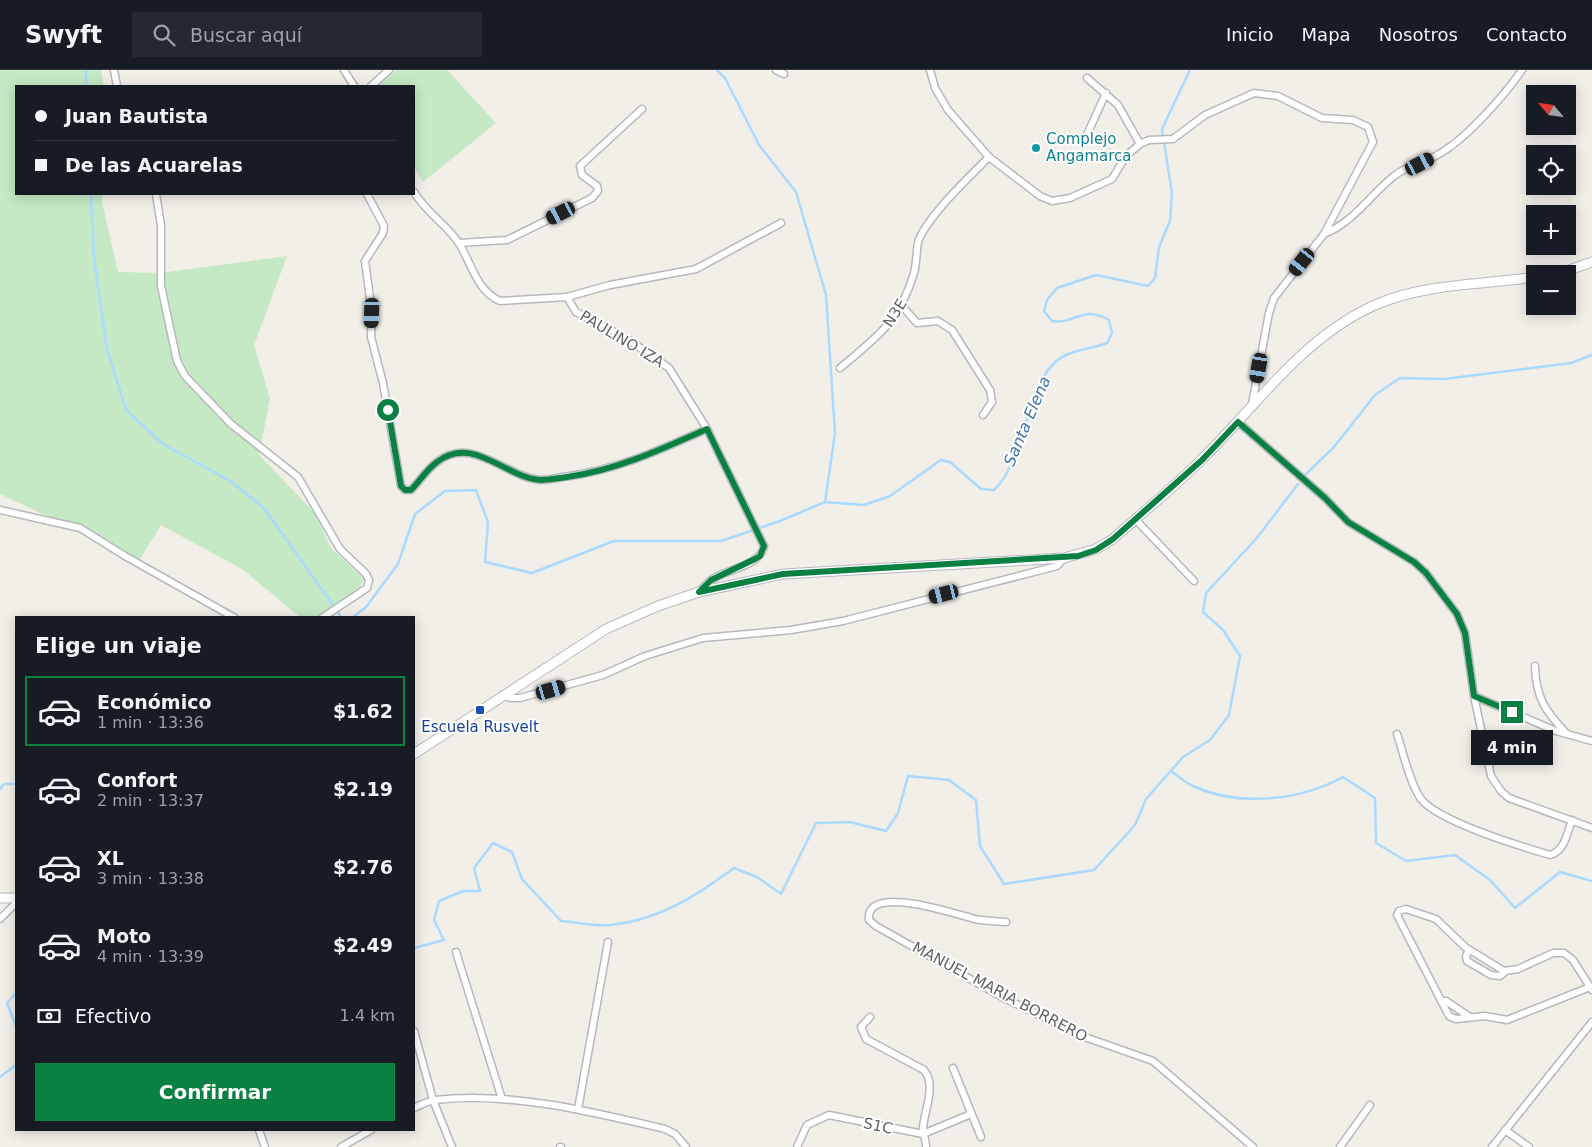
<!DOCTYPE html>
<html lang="es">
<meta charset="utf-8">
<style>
:root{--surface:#171b24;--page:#242831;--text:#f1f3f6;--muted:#9ea1a6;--line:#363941;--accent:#0b8043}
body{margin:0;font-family:"DejaVu Sans",sans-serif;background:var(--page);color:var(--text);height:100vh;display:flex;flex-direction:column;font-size:19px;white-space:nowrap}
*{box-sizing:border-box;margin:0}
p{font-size:16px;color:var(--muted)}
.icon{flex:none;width:28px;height:28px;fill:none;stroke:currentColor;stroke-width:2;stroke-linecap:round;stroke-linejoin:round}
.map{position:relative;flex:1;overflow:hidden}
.drawer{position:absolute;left:15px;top:546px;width:400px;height:515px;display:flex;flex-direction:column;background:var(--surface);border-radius:0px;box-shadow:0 2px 12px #0003}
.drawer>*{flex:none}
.hud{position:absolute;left:15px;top:15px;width:400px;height:110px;border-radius:0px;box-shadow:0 2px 12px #0003;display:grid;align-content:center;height:110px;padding:0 20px;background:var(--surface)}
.needle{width:32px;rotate:299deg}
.tools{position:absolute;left:1526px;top:15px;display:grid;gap:10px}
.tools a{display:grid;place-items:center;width:50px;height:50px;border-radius:0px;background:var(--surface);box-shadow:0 2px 12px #0003;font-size:25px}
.end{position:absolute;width:22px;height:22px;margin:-11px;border:6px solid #0b8043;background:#fff;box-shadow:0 0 0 2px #fff}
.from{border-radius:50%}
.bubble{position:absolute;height:35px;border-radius:0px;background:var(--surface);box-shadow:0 2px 12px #0003;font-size:16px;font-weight:700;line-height:35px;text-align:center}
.car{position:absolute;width:15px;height:30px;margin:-15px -8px;border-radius:6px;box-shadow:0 0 4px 1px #0007;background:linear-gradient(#222 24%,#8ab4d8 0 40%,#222 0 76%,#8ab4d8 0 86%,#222 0)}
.hud b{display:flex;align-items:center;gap:18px;height:48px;font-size:19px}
.hud b+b{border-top:1px solid var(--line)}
.hud i{width:12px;height:12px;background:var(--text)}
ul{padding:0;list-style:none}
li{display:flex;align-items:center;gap:15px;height:70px;margin:0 10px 8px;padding:0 10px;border:2px solid transparent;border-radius:0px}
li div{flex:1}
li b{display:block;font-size:19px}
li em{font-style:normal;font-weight:700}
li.selected{border-color:var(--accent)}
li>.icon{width:45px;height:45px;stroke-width:1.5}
h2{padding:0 20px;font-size:22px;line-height:60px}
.pay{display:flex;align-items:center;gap:12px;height:55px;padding:0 20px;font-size:19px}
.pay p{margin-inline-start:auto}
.action{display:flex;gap:10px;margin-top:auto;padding:10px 20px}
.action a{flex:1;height:58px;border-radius:0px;background:var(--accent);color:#fff;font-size:20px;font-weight:700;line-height:58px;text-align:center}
header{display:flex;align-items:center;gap:30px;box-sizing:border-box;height:70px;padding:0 25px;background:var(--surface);border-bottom:1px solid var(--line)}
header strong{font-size:24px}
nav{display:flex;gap:28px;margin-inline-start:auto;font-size:18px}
.search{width:350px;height:45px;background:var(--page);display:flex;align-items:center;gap:12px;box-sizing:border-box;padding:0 18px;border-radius:0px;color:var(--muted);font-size:19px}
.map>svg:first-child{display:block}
.green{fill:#c5e8c5}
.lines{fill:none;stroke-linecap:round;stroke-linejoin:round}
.stream{stroke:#aadaff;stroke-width:2.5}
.street-casing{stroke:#b5b8bc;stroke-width:9}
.secondary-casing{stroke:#b6babf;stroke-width:11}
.street{stroke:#fff;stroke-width:6}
.secondary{stroke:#fff;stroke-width:9}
.route{stroke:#0b8043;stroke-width:6}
.culture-dot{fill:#0f9aa8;stroke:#fff;stroke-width:2}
.transit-dot{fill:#1a4fb4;stroke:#fff;stroke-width:2}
.labels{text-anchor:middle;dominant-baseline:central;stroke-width:4;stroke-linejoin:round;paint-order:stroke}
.culture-label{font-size:15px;fill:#0d838f;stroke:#fff;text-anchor:start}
.street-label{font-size:15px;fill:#5f6368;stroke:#fff}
.transit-label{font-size:15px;fill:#164399;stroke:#fff}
.water-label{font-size:16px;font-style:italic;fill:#4174aa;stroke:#fff}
</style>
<header>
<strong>Swyft</strong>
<div class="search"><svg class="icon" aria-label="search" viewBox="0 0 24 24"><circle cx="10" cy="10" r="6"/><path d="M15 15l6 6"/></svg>Buscar aquí</div>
<nav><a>Inicio</a><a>Mapa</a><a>Nosotros</a><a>Contacto</a></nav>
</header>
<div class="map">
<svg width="1592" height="1077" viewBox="0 0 1592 1077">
<rect width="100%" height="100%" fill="#f1efe8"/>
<g class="green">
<path d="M0,0H101L104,16H16V124H103L102,132L118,202L160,203L287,186L254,275L270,328L259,385L314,442L331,478L364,509L352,530L320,547H300L242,499L161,455L140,489L0,424Z"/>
<path d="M396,0H447L496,53L423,112L414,97V16H378Z"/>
</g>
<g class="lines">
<g class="stream">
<path d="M86,0V16"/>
<path d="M717,0L725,8L759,75L796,122L826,225L835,363L825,432"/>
<path d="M91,124L94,188L107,279L126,340L163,374L230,411L264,438L342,548"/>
<path d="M1305,405L1334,377L1375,325L1400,308L1444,309L1571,293L1592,285"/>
<path d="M352,548L366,537L398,494L415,444L445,421L476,420L488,452L485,492L532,503L614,471H721L780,451L825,432L864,435L890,426L941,390L950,392L981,419L994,420C1029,387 1025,303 1066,285C1079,279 1094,278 1107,273L1112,263L1109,250C1081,234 1076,255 1052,251L1044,241L1047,230L1057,218L1096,205L1148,216L1155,208L1159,177L1170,151L1172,123L1162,59L1190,0"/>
<path d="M1171,701C1178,706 1185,712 1193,716C1239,737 1299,731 1343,707L1375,728L1376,773L1406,791L1455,785L1490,810L1515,838L1560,802L1592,811"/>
<path d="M0,719L4,714H16"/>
<path d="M414,878L444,870L434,850L439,831L463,821H480L474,798L493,773L512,782L522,809L561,851C577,852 595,857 611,855C659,850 696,826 734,798L757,807L781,824L816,753L850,752L886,761L898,743L908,706L949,710L976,730L980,776L1004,814L1094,800L1135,755L1146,729L1183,687L1210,670L1229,645L1240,586L1223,560L1203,542L1206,523L1256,469L1298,414"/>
<path d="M16,923L7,933L16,956"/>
<path d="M0,1007L16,995"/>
</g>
<defs>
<g id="street">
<path d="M114,0L117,16"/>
<path d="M344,0L354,16"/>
<path d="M776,0L784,4"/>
<path d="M930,0L935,18L948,40L989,87L1040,126L1052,131L1070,128L1112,109L1126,86L1140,74L1149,70L1173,69L1205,45L1254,23L1278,26L1322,48L1353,50L1368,57L1373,72L1324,164L1274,228L1269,243L1252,334"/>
<path d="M1087,8L1118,35L1140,74"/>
<path d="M371,16L389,0"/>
<path d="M1085,69L1106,23"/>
<path d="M414,122C426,143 448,155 460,175C472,195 477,221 500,231L567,227L576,242L626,268L669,298L707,359L764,476C760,497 725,499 711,510C707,513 703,518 699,522"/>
<path d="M156,124L161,156V216L177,291L185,306L231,354L298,407L340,479L366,504L369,510L367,518L322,548"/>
<path d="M367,124L384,156L383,163L365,191L372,243L371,267L383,313L401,416L405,420H411C420,411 427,399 437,392C472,364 506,408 541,410C548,410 556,408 563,407C615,401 660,380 707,359"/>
<path d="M1324,164C1354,152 1370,125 1394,106C1407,95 1425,93 1439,84C1466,69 1504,26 1522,0"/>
<path d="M459,173L507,170L592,128L598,121L597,116L582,105L580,96L642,39"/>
<path d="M567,227L610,215L696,199L781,153"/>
<path d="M902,236L917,253L938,251L952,260L990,320L992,332L983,345"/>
<path d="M840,298C877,267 900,251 914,203C917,193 916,177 919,169C932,142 968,108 989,87"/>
<path d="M1238,352L1325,428L1348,452L1414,492L1426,503L1457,544L1465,563L1474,626L1491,706L1501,721L1509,728L1592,758"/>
<path d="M0,440L80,458L125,486L235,548"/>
<path d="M1135,449L1194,511"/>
<path d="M1535,596C1536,628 1545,641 1567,664"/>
<path d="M502,625L511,628H520L603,605L645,586L703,568L791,560L843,551L1057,496L1064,488"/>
<path d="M1474,626L1556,661L1592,671"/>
<path d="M1397,664C1403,682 1410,714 1421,729C1439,752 1520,776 1550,785C1565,781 1567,763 1572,750"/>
<path d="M0,849L16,833"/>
<path d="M1006,852C996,851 985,851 975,849C958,845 865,812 869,850L876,856L1004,928L1082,966L1153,991L1253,1077"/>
<path d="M1469,880L1466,886L1467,891L1491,905L1500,906L1506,901"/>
<path d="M456,882L502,1029"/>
<path d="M1590,917L1507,950L1485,946L1456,949L1449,946L1397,845L1399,841L1406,839L1436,849L1465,877L1504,901L1518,899L1553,883H1564L1573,890L1592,920"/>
<path d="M1441,931H1446L1470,947"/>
<path d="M870,947L861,957L866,969L924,1000C937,1015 924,1041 923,1058C923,1065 926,1069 926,1077"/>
<path d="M414,961L433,1030L452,1077"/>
<path d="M953,998L981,1067"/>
<path d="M414,1038C420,1035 428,1031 435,1030C509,1021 593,1042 665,1059L675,1064L686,1077"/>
<path d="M578,1039L608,872"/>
<path d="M259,1060L265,1077"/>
<path d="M1505,1060L1529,1077"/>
<path d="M341,1077L371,1060"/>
<path d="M560,1077H561"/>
<path d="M797,1077L807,1055L829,1045L923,1064L971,1044"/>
<path d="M1340,1077L1370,1035"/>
<path d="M1492,1077L1592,952"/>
</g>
<g id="secondary">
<path d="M1558,204L1592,192"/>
<path d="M414,684L606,559L658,536L699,522L783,504L1064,488L1096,479L1113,469C1143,442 1175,417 1203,388C1257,335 1303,267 1375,235C1425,213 1482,215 1535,207"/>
<path d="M0,828H16"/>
</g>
</defs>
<use href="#street" class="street-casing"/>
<use href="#secondary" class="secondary-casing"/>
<use href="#street" class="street"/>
<use href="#secondary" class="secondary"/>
</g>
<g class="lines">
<path class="route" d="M388,340L401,416L405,420H411C420,411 427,399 437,392C473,364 505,408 541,410C549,410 559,408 567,407C617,400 662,379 707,359L764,476L760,486L755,489L711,510L699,522L783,504L1078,486L1096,480L1113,469L1202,390L1238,352L1325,428L1348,452L1414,492L1426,503L1457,544L1465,563L1474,626L1512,642"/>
</g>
<circle class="culture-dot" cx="1036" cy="78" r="5"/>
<rect class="transit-dot" x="475" y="635" width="10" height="10" rx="2.5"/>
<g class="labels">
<g class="culture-label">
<text x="1046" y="69">Complejo<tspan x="1046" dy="17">Angamarca</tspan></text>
</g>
<g class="street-label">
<text transform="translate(895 243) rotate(-57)">N3E</text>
<text transform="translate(622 269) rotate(31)">PAULINO IZA</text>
<text transform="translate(1000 922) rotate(28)">MANUEL MARIA BORRERO</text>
<text transform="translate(878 1056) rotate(12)">S1C</text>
</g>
<g class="transit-label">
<text x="480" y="657">Escuela Rusvelt</text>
</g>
<g class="water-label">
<text transform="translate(1027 351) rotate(-67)">Santa Elena</text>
</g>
</g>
</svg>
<div class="tools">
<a><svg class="needle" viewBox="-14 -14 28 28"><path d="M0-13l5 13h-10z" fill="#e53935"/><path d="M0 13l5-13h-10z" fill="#9ea1a6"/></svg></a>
<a><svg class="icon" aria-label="locate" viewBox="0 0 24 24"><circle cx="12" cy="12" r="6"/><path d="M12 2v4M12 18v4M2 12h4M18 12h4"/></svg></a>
<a>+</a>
<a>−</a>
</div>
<i class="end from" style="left:388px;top:340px"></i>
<i class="end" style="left:1512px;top:642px"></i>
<div class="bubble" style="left:1471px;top:660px;width:82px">4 min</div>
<i class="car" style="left:1420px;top:94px;rotate:63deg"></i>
<i class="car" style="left:561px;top:143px;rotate:243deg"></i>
<i class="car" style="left:1302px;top:192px;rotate:218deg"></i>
<i class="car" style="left:372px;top:243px;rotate:182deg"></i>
<i class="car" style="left:1259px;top:298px;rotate:190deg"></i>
<i class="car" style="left:944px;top:524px;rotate:256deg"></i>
<i class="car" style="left:551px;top:620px;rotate:74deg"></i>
<div class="hud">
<b><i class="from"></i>Juan Bautista</b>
<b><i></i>De las Acuarelas</b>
</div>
<section class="drawer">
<h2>Elige un viaje</h2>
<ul>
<li class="selected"><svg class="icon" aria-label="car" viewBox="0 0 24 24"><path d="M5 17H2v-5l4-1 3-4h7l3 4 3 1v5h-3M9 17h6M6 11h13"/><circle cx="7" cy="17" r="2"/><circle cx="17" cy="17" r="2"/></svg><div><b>Económico</b><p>1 min · 13:36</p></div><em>$1.62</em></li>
<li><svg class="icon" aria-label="car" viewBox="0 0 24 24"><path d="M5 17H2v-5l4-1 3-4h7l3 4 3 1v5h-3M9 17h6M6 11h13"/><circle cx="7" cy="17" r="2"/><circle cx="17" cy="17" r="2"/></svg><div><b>Confort</b><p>2 min · 13:37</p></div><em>$2.19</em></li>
<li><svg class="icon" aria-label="car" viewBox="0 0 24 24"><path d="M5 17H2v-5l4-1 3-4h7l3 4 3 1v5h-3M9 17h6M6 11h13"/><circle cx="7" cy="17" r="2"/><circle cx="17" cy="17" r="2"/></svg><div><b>XL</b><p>3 min · 13:38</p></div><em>$2.76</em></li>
<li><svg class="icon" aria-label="car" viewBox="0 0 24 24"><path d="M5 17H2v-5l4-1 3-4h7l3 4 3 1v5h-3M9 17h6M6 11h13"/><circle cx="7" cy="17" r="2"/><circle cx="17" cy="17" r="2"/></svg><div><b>Moto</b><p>4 min · 13:39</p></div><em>$2.49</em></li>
</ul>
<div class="pay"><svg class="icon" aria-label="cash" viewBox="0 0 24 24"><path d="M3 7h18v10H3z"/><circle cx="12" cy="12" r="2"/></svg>Efectivo<p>1.4 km</p></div>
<div class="action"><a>Confirmar</a></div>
</section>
</div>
